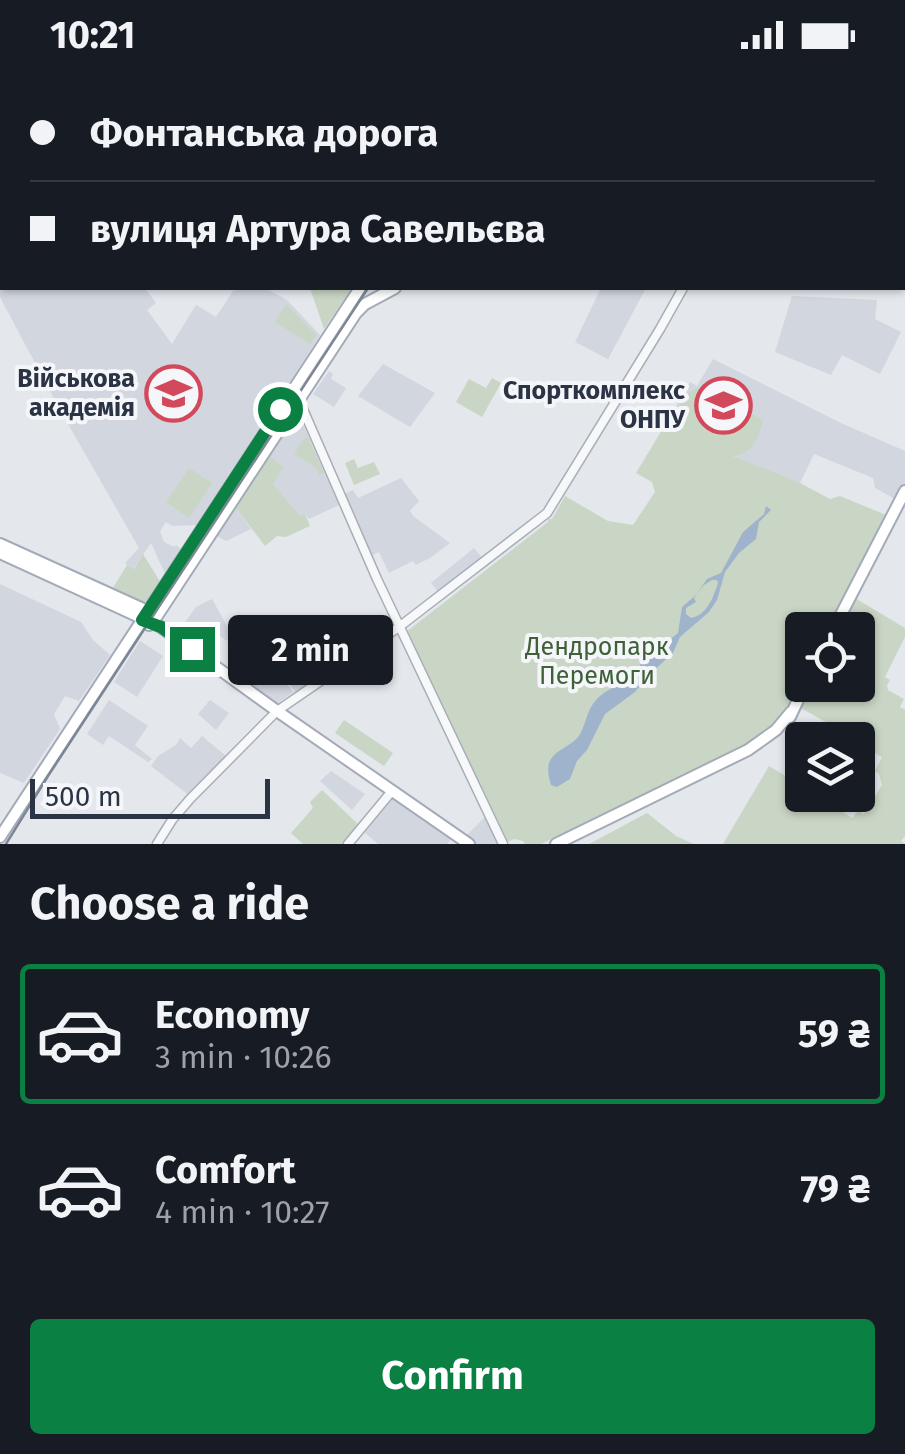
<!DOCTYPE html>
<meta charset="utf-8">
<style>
:root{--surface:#171b24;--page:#242831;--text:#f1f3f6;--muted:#9ea1a6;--line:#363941;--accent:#0b8043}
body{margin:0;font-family:"Fira Sans",sans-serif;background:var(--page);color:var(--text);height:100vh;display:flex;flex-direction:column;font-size:38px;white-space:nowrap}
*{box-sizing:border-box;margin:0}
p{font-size:32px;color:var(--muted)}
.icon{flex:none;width:55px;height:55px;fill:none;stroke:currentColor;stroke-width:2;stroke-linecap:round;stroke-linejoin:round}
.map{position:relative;height:774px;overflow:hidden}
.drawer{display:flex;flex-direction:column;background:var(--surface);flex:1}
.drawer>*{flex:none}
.guide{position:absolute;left:0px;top:0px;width:905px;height:220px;box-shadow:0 2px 8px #0004;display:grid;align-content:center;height:220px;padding:0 30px;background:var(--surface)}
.tools{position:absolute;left:785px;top:542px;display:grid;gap:20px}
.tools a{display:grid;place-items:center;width:90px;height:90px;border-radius:10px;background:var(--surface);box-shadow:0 2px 8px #0004;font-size:50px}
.scale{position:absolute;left:30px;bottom:25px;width:240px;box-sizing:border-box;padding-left:10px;border:5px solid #2b3445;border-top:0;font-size:28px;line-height:35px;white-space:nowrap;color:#2b3445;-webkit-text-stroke:8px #f4f6f9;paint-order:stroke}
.end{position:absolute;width:45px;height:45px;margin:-22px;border:12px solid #0b8043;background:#fff;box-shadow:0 0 0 5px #fff}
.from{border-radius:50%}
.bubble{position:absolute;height:70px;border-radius:10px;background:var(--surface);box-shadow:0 2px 8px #0004;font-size:32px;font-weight:700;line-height:70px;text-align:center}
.guide b{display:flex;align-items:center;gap:35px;height:95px;font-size:38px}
.guide b+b{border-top:2px solid var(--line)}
.guide i{width:25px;height:25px;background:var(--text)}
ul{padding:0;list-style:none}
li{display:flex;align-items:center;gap:30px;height:140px;margin:0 20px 15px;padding:0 10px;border:5px solid transparent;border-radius:10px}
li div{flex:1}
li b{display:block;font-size:38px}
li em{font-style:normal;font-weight:700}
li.selected{border-color:var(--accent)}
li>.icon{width:90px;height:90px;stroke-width:1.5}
h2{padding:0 30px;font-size:45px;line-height:120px}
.action{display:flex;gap:20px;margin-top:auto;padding:20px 30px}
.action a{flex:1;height:115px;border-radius:10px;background:var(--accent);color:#fff;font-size:40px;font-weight:700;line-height:115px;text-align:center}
.status{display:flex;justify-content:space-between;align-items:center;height:70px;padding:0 50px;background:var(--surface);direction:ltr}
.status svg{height:28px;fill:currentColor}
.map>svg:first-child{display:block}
.built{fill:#d2d6de}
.green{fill:#c9d6c5}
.water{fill:#9fb4cc;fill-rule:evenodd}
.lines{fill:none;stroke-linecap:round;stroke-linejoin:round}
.minor-casing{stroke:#a9aeb7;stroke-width:11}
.major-casing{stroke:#a3abb8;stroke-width:14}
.minor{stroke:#f7f8fa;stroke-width:8}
.major{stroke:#fff;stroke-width:10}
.tram{stroke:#7d8696;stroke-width:2.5}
.route{stroke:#0b8043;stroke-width:12}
.labels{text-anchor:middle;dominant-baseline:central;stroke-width:8;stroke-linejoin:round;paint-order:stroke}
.poi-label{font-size:25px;font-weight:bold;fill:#2b3445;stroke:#f4f6f9;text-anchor:end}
.park-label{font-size:25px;fill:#3f6138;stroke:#f4f6f9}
</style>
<div class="status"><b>10:21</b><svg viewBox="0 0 49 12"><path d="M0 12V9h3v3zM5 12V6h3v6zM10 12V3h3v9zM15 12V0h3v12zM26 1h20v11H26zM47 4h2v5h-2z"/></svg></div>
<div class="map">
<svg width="905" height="774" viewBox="0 0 905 774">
<rect width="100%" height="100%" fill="#e4e7ec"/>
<g class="built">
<path d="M0,123L2,127V218H145L156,233L147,240L172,274L196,235L216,247L235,218H265L287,230L320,265L199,455L172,456L166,452L160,461L164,472L174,477L176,475L183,481L165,504L151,473L133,499L125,493L139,478L60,340L0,227Z"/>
<path d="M601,218H646L608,289L575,272Z"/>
<path d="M792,226L877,230L875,249L901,262L880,304L842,285L831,305L775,282Z"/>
<path d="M713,289L841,353L905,381V420L899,431L875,418L873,408L814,384L800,413L741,390L668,350L690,312L697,316Z"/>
<path d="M383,294L435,323L410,357L358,326Z"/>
<path d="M329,301L333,304L331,309L346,318L334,337L313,324Z"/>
<path d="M297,341L339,435L309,449L305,444L300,447L273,414L268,385Z"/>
<path d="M401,408L419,431L410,441L413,446L450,473L430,488L416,495L413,491L389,503L379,482L370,486L342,425L353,420L358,428Z"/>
<path d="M236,438L251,459L226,471L217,466Z"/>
<path d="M474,478L483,489L439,523L431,513Z"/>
<path d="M0,514L81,552L93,570L110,585L79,631L65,626L54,644L60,659L24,713L0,703Z"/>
<path d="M212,529L232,565L227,571L201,552L194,561L188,556L182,564L178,562L196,537Z"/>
<path d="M304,545L317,562L335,548L346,564L340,569L352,586L297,624L266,582L283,559Z"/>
<path d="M140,571L163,586L137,627L114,612Z"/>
<path d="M263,582L293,622L276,634L243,607Z"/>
<path d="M109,630L148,656L135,675L152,689L148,692L109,666L103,675L87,664Z"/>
<path d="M210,630L229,643L216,660L198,644Z"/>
<path d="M202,666L226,686L190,726L151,696L158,686L176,675L180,668L191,678Z"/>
<path d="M331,701L365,724L352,740L320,711Z"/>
<path d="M392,724L454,766L447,774H378L362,760Z"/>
<path d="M487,745L499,774H472L464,768Z"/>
</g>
<g class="green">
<path d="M200,0H368L369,2H194Z"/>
<path d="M310,218H352L324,259Z"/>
<path d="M286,234L316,265L310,274L275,252Z"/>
<path d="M492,308L501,313L482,347L456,332L469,309L486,318Z"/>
<path d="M704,317L763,350C758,370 753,383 733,386L798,412L830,429L840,426L891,447L850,525L905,558V567L885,607L890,610L887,615L888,620L904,629L900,637L905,640V766L901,771L905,774H723L769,696L802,716V725H816L852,748L858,741L864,744L882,715L879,704L875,701L882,687L858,674V670L799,637L810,615H858V560H836L845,535L840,533L826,560H802V612L776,660L541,774H525L523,771L514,769L508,772L406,562L548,452V449H552L565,426L608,451L633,455L655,422L652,412L636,403L668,350L685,359C673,340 680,320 704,317Z"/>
<path d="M308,367L324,403L319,405L316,398L294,384L304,369Z"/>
<path d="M268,385L283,397L273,414L300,446L305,444L310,456L286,467L277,466L265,476L236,438Z"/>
<path d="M354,389L358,398L374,392L380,404L354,415L345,393Z"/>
<path d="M189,398L212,413L189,448L166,432Z"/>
<path d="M143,484L161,513L148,531L137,534L111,521L127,495L134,499Z"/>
<path d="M344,650L393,683L384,696L335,663Z"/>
<path d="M322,720L360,756L345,774H303L291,763L313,738L310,732Z"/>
<path d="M647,743L676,766L694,774H589Z"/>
</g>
<path class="water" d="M766,436L771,440L759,452L756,469L739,483L725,502L717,530L709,542L680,567L673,583L651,603L635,622L605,644L587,680L577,691L570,709L557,717L551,715C549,708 547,700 549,693C554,680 570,677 578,667C588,653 585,639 600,626C610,617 625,615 633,606C646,593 644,566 668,571L678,563L682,537L697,524L707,509L721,503L743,462L764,444ZM712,510H717L718,513C713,528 707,545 691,548L686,544V538L696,532L694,528L704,515Z"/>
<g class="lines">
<defs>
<g id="minor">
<path d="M299,330L377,509L503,774"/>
<path d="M157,774L172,750L190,729L277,641L399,557L547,443L660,259L683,218"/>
<path d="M348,774L392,721"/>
</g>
<g id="major">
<path d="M902,0L905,1"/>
<path d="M5,2L9,0"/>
<path d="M498,2L500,0"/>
<path d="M757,2L761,0"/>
<path d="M0,474L150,542"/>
<path d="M0,483L161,557L277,641L469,774"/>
<path d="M149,555L157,546L356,243L365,234L395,218"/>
<path d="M833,560L905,421"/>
<path d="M790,647L805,615"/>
<path d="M0,767L360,218"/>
<path d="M556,774L748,680L776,660L791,642"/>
</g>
</defs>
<use href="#minor" class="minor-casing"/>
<use href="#major" class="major-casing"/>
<use href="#minor" class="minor"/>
<use href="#major" class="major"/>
<g class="tram">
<path d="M504,2L506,0"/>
<path d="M6,774L48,706L368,218"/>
</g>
</g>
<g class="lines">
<path class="route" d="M192,579L161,557L142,550L280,339"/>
</g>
<defs>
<symbol id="university-ring" viewBox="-11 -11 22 22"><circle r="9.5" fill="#f4f6f9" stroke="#d1495b" stroke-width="1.5"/><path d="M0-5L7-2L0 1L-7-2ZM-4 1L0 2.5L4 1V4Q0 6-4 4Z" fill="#d1495b"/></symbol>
</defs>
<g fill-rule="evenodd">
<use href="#university-ring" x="142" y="292" width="63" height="63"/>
<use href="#university-ring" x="692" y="304" width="63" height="63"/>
</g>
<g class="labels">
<g class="poi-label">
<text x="135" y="309">Військова<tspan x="135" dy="29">академія</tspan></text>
<text x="685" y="321">Спорткомплекс<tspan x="685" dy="29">ОНПУ</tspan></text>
</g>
<g class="park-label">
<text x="597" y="577">Дендропарк<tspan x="597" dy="29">Перемоги</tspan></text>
</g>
</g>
</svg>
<div class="tools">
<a><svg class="icon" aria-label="locate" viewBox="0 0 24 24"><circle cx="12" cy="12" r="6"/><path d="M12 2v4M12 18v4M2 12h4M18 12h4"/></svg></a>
<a><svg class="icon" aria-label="layers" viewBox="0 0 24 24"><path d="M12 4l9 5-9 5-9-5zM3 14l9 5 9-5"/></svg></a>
</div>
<div class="scale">500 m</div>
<i class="end from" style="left:280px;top:339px"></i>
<i class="end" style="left:192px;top:579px"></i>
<div class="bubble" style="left:228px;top:545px;width:165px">2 min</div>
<div class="guide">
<b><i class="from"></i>Фонтанська дорога</b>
<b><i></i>вулиця Артура Савельєва</b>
</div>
</div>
<section class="drawer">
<h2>Choose a ride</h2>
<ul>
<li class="selected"><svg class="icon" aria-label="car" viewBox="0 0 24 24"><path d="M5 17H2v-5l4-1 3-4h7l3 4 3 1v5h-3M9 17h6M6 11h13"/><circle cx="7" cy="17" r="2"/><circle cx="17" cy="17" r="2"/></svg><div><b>Economy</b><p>3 min · 10:26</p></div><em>59 ₴</em></li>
<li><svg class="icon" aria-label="car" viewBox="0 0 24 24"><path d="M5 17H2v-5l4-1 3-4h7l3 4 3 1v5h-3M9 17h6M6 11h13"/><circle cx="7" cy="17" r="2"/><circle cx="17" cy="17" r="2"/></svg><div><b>Comfort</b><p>4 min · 10:27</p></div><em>79 ₴</em></li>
</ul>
<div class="action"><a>Confirm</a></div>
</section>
